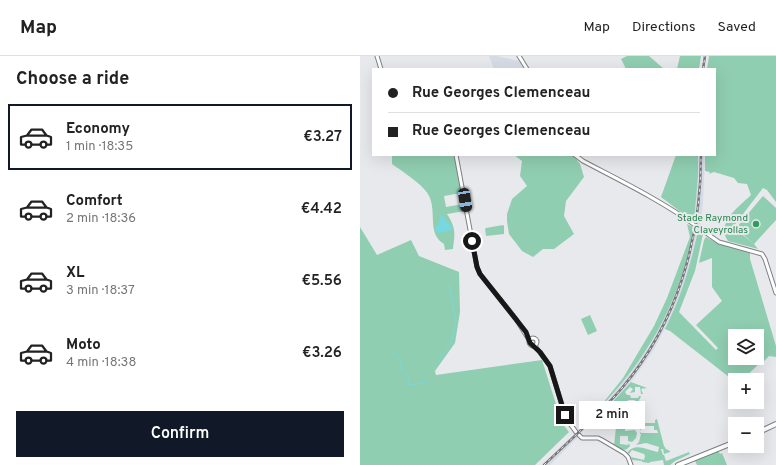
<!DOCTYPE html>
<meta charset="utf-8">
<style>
:root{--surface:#fff;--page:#f6f6f6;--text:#222;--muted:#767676;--line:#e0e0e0;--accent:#111827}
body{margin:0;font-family:Overpass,sans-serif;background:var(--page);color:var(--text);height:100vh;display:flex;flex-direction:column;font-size:15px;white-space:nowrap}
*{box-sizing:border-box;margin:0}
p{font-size:13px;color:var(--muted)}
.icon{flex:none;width:22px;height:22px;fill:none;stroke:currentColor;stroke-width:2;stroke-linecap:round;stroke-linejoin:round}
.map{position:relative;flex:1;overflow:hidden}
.panel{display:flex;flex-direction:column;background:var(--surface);width:360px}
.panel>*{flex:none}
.guide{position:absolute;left:12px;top:12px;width:344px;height:88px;border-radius:0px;box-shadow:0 4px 16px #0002;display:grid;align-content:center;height:88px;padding:0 16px;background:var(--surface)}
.controls{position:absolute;left:368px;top:273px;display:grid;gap:8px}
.controls a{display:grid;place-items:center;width:36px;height:36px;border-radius:0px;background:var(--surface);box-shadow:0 4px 16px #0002;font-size:20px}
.end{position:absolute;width:18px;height:18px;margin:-9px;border:5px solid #171718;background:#fff;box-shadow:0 0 0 2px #fff}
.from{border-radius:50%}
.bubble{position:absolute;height:28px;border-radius:0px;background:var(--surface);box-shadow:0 4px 16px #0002;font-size:13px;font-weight:600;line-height:28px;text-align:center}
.car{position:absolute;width:12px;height:24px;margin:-12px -6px;border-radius:5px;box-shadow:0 0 3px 1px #0007;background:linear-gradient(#222 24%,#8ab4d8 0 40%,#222 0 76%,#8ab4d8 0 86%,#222 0)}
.guide b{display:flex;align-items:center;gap:14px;height:38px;font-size:15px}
.guide b+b{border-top:1px solid var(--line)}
.guide i{width:10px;height:10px;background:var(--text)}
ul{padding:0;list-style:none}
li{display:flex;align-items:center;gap:12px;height:66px;margin:0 8px 6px;padding:0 8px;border:2px solid transparent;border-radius:0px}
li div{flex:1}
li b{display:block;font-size:15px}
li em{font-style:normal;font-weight:600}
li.on{border-color:var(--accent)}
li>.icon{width:36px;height:36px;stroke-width:1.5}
h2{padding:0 16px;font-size:18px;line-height:48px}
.button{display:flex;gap:8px;margin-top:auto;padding:8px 16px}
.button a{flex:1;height:46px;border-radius:0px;background:var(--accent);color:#fff;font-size:16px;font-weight:600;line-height:46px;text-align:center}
header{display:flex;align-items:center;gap:24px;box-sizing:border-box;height:56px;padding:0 20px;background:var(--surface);border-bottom:1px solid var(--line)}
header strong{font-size:19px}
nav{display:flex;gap:22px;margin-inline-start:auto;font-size:14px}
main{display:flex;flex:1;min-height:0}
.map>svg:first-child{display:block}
.built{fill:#d6dce5}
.green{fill:#90ceb1;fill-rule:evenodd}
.water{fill:#78d8e2}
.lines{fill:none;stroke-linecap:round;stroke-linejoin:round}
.stream{stroke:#78d8e2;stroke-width:1}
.minor-casing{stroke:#7e8082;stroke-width:5}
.major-casing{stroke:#7e8082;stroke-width:6}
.minor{stroke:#fff;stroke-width:3}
.major{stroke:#fff;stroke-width:4}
.rail-casing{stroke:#777779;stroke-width:2.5}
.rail{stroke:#e8e9ec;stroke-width:1;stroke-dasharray:3;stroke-linecap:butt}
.minor-bridge-casing{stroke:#7e8082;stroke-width:5;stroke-linecap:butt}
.minor-bridge{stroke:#fff;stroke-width:3}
.route{stroke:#171718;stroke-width:5}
.leisure-dot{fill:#2e9e5b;stroke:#e8e9ec;stroke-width:1.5}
.labels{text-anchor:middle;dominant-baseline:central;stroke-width:4;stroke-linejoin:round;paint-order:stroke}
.leisure-label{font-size:10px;fill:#27864d;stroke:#e8e9ec;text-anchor:end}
</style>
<header>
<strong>Map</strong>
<nav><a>Map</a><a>Directions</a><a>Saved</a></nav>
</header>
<main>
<section class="panel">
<h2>Choose a ride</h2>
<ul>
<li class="on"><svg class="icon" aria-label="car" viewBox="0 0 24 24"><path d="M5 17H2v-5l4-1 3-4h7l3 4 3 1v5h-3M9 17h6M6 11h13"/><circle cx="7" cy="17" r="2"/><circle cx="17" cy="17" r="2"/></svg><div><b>Economy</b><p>1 min · 18:35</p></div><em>€3.27</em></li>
<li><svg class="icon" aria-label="car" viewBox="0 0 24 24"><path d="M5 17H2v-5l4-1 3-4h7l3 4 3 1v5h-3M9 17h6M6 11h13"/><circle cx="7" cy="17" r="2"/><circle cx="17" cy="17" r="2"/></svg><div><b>Comfort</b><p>2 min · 18:36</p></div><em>€4.42</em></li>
<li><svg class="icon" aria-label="car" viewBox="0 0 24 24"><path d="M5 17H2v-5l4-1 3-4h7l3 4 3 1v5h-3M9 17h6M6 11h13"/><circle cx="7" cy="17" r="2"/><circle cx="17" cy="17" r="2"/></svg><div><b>XL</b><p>3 min · 18:37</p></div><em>€5.56</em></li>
<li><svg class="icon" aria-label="car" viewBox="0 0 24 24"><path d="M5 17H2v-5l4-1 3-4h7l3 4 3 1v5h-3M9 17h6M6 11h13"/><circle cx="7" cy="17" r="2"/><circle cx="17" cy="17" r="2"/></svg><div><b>Moto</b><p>4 min · 18:38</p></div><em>€3.26</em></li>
</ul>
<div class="button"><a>Confirm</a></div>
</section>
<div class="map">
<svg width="416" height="409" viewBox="0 0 416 409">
<rect width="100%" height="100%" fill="#e8e9ec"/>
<g class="built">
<path d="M129,0H137L159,5L164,13H134Z"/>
<path d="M338,99H345L343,148L340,170L334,166L338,120Z"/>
<path d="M335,172L338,175L328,219L313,257L293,295L271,326L220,378L217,375L250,342L289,291L312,246L320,226Z"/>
<path d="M215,377L218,381L190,409H182Z"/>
</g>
<g class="green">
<path d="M267,0H289L304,13H266L261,3Z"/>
<path d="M320,0H341L339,13H317Z"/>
<path d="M349,0H416V146L407,134L403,132L373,171L394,188L376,172L403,140L416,152V164L394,188L398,193L368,185C355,167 380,150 391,139L387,128L378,127L374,122L354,116L349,118L350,116L345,115V99H355V13H347Z"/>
<path d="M32,99H94L101,137L84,140L86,151L103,148L105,155L87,158C96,172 95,177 93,193L85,194L84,188C66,177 78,155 68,138C62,128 42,115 32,108Z"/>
<path d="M154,99H213L220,108L224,121L206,145L204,160L214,178L194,193H183L173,201L162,195L149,178L147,165V158L152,143L167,130L160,120L162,105Z"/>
<path d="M316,99H338V120L334,166L301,141Z"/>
<path d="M327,168L335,172C330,191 326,210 319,228C300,279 273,318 235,357L263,322L294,270L307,242L330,181Z"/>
<path d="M143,169L144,170V178L126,180L125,173L126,172Z"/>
<path d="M0,171L17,199L51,184L59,200L99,216L100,256L95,287L75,315L76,319L182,304L202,367L209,376L175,409H0Z"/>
<path d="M338,175L343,178L335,215L319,256L356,294L358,292L336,269L362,245L352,231V202L339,207L344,184L346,181L357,187L390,195V203L416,290V301L409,300L403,306L402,305L382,324H375L369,321L310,275L305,273C322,239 330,211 338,175ZM375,280H397V302H375Z"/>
<path d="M230,259L237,275L228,279L221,263Z"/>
<path d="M271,326L287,332L281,333L283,338H281L280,331H275V336L270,337L273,333L270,331L265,336L267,339H270L271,342H278L279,340H281L276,351L274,352L275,350V344H268L267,348H260V352H253V354H249L246,357L244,355Z"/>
<path d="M274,354L277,355V370H274V366H265V375L275,374L277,377L276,382L272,386L268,385V380H260V388L268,389L269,387L270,390C265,397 261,393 254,389L257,363L253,361H258L260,363L270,359L269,358L275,355Z"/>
<path d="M297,363L304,390L306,393L310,395V396L304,398L303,393H301L303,399H304L306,405L329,396L330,398L315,405L310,409H304L303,404L290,406L289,407L282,406V405L272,404L271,401L284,404L285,400L284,398L272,394L269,398L267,397C275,386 287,394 298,396L299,391L286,387L276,389L279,386L281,378H280V376L281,377H298L297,374H294V370H281V374H280V365L281,367H295V364Z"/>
<path d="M358,395L360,398L362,397L367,409H337L335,405Z"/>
</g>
<path class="water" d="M81,158L93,173L80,177L76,175L75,172L79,168Z"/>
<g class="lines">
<g class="stream">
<path d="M33,294L36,301L40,304L43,314L47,319L50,329L65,326"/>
<path d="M76,309L92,285L96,266L89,229"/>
<path d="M65,328L66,329"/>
</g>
<defs>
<g id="minor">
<path d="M17,0L21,13"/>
<path d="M159,0L167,13"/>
<path d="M96,99L117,211L120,218L156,263L169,284"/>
<path d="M215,99L223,105C261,125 300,144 335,169"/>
<path d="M339,172L359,186L402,198L405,203L416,237"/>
<circle cx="173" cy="286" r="4"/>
<path d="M175,290L190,310L205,359L208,365L216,376"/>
<path d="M219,379L222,382H238L242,384L264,397L268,401L271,409"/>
</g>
<g id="major">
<path d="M397,377L416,368"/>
<path d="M318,409L375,386"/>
</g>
</defs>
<use href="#minor" class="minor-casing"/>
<use href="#major" class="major-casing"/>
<use href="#minor" class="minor"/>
<use href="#major" class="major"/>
<defs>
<g id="rail">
<path d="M343,13L345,0"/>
<path d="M184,409C210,384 238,360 262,332C317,267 341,184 341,99"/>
</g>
</defs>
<use href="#rail" class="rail-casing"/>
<use href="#rail" class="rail"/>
<defs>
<path id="minor-bridge" d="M335,169L339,172"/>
</defs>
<use href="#minor-bridge" class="minor-bridge-casing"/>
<use href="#minor-bridge" class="minor-bridge"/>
</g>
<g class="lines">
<path class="route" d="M112,185L117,211L120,218L166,276L170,287L180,296L190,310L205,359"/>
</g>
<circle class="leisure-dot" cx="396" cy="168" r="4"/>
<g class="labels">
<g class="leisure-label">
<text x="388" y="162">Stade Raymond<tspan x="388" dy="12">Claveyrollas</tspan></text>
</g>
</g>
</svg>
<div class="controls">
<a><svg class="icon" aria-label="layers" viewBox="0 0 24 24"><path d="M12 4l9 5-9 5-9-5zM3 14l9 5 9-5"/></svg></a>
<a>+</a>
<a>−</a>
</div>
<i class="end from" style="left:112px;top:185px"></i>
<i class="end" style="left:205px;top:359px"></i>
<div class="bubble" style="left:219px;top:345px;width:66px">2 min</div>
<i class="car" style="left:105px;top:144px;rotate:171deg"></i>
<div class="guide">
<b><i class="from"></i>Rue Georges Clemenceau</b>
<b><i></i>Rue Georges Clemenceau</b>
</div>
</div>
</main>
